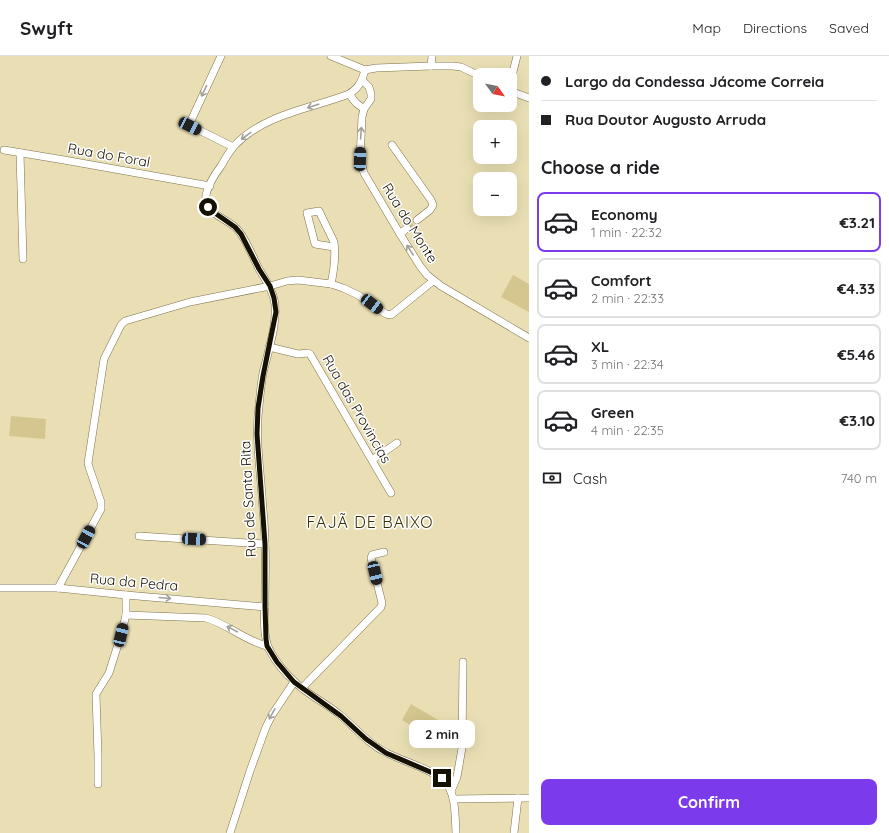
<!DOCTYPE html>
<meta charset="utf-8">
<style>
:root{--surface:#fff;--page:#f2f2f2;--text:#202124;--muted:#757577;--line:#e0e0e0;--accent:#7c3aed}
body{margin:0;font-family:Quicksand,sans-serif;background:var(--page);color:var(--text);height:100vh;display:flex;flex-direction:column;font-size:15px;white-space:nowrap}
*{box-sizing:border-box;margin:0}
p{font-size:13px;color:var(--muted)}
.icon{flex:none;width:22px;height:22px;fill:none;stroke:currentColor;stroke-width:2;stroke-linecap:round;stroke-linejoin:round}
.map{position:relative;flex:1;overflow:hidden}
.side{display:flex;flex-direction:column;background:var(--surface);width:360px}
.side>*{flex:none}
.top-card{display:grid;align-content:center;height:88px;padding:0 12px;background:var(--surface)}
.needle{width:26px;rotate:123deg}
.buttons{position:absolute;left:473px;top:12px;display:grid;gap:8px}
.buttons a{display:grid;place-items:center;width:44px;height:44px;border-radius:8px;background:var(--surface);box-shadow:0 4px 16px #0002;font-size:20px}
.end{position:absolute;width:18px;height:18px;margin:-9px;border:5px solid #151103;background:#fff;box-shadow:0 0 0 2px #fff}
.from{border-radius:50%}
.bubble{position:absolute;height:28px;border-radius:8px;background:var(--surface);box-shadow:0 4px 16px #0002;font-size:13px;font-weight:800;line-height:28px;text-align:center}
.car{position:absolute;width:12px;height:24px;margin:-12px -6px;border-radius:5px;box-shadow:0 0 3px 1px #0007;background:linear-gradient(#222 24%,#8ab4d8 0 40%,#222 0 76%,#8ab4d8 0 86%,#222 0)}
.top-card b{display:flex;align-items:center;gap:14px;height:38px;font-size:15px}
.top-card b+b{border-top:1px solid var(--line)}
.top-card i{width:10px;height:10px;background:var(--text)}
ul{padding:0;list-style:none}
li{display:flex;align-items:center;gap:12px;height:60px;margin:0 8px 6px;padding:0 4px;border:2px solid var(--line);border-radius:8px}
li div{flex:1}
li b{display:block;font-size:15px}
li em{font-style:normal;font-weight:800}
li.active{border-color:var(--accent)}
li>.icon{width:36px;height:36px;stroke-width:1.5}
h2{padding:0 12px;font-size:18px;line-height:48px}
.pay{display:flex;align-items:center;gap:10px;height:44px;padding:0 12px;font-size:15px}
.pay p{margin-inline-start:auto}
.primary-button{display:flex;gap:8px;margin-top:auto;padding:8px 12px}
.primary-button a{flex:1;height:46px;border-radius:8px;background:var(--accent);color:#fff;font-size:16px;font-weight:800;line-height:46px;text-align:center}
header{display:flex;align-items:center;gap:24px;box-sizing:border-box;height:56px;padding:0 20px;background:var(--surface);border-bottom:1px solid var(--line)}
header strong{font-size:19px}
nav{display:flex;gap:22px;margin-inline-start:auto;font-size:14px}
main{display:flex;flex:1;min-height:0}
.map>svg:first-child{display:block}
.green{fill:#d5c68f}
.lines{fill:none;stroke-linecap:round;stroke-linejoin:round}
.street-tunnel{stroke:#cac099;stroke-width:7;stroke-dasharray:7 3.5;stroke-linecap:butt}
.street-casing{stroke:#7d724b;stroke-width:8}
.street{stroke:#fff;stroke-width:7}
.oneway{stroke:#a1a09a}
.route{stroke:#151103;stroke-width:5}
.labels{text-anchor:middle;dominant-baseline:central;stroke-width:3;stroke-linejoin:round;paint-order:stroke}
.street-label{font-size:14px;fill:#151103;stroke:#fff}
.quarter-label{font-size:16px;letter-spacing:1px;fill:#3b3109;stroke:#fff}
</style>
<header>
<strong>Swyft</strong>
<nav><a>Map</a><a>Directions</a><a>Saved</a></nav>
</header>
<main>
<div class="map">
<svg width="529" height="777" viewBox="0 0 529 777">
<rect width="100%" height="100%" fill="#eadfb4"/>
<g class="green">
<path d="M513,219L529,228V256L501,241Z"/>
<path d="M11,360L46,363L45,383L9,380Z"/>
<path d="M411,648L438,664L428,680L402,664Z"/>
</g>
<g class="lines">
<path class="street-tunnel" d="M407,172L417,164"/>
<defs>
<g id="street">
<path d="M221,0L189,69L233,91"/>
<path d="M331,0L365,14"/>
<path d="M431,10L432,0"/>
<path d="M365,14C362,25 359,32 349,38C310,53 264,58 234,90C229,96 225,103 221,110C215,118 208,129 206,139C203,157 226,162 236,172C245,180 253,202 259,213C265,223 271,231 274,243C279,263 268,296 263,317C261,328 260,339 259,350C255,380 260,410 262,440C263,456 265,472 265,487C266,506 265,525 265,544C264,559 263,583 270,595C276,606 285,617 294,625C306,638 326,647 340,659C356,672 368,688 387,697C402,705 437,715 446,727C456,739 455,761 456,777"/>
<path d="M365,14L376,12L431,10H453L461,11L480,20"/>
<path d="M362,24L369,31L371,38V43L364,53L362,61L360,103L364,117L400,178L420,210L427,219L441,230L529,282"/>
<path d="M510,28L517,0"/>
<path d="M510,35L529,42"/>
<path d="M349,38L356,47L364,53"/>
<path d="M392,89L431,144L433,149L430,154L417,164"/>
<path d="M4,94L64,104L210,130"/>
<path d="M20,97L23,203"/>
<path d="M400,178L407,172"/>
<path d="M331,228C334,214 336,200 334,186L319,155L307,157L315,188L334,191"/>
<path d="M269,291L298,298L308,297L310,298L391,437"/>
<path d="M372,404L397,387"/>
<path d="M139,480L265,488"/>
<path d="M0,532H58L126,539L265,551"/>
<path d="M58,532L101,453V446L89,411L88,407L104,303L121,269L125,265L190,246L270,230L287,225L298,224L331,228L343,232L358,239L371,248L386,258L391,259L433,225"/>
<path d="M126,559L206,562C228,568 245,585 267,590"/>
<path d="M302,632L381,551L382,547L371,502L372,499L384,496"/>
<path d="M98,728V700L96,638L109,617L121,579L126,559V539"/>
<path d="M451,735L457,721L462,692L463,606"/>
<path d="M454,743L529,742"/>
<path d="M230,777L250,715L266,671L272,659L294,626"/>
<path d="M514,777L518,742"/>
</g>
</defs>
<use href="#street" class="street-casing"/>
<use href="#street" class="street"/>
</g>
<defs><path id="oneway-shaft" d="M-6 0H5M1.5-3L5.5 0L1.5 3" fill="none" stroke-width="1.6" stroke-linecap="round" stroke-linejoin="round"/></defs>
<g class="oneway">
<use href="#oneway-shaft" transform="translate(204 35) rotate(115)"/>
<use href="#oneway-shaft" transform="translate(313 50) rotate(162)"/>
<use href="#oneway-shaft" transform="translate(361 77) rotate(-86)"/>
<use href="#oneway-shaft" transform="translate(246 80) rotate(143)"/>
<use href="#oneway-shaft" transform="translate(410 194) rotate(-123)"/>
<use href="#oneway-shaft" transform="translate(165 542) rotate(5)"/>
<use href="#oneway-shaft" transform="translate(232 573) rotate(-152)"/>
<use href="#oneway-shaft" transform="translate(272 658) rotate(119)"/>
</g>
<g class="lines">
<path class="route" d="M208,151L212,155L235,171L241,178L259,213L270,230L274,242L276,256L263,320L258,352L257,378L265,488V550L266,583L267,590L277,606L294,626L341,660L366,683L386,697L435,718L442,722"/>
</g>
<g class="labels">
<g class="street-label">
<text transform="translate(109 99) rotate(10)">Rua do Foral</text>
<text transform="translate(410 167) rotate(58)">Rua do Monte</text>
<text transform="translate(357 353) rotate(60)">Rua das Provincias</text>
<text transform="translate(248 443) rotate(-93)">Rua de Santa Rita</text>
<text transform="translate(134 526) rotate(5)">Rua da Pedra</text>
</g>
<g class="quarter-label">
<text x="370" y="466">FAJÃ DE BAIXO</text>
</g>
</g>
</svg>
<div class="buttons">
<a><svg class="needle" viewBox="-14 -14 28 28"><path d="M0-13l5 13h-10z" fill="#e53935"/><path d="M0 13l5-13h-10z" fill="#757577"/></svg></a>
<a>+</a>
<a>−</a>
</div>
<i class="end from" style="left:208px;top:151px"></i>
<i class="end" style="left:442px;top:722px"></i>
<div class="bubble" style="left:409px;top:664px;width:66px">2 min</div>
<i class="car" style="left:190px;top:70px;rotate:116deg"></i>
<i class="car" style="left:360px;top:103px;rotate:2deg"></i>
<i class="car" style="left:372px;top:248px;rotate:127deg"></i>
<i class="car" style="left:86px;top:481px;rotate:28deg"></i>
<i class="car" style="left:194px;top:483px;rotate:93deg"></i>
<i class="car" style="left:375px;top:517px;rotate:167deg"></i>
<i class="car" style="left:121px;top:579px;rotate:13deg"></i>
</div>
<section class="side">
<div class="top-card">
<b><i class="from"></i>Largo da Condessa Jácome Correia</b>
<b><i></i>Rua Doutor Augusto Arruda</b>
</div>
<h2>Choose a ride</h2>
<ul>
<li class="active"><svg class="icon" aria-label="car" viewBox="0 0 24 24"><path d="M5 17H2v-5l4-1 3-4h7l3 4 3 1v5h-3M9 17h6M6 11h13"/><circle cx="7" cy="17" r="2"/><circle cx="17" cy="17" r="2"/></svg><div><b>Economy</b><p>1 min · 22:32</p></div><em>€3.21</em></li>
<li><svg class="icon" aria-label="car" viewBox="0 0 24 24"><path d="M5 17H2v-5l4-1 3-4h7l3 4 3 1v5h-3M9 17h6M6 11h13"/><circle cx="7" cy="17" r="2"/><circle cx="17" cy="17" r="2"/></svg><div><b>Comfort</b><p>2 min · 22:33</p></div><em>€4.33</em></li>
<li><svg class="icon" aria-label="car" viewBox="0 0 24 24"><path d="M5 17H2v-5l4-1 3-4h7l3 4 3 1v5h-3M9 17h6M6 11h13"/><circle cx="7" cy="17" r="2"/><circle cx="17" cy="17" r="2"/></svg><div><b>XL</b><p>3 min · 22:34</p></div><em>€5.46</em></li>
<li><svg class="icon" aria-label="car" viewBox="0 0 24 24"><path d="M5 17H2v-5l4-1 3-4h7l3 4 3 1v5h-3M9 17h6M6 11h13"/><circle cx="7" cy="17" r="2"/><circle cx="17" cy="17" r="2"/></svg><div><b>Green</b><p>4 min · 22:35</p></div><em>€3.10</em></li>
</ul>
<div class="pay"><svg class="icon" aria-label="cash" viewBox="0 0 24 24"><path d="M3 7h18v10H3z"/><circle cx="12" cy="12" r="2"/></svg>Cash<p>740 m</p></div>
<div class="primary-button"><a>Confirm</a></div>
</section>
</main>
